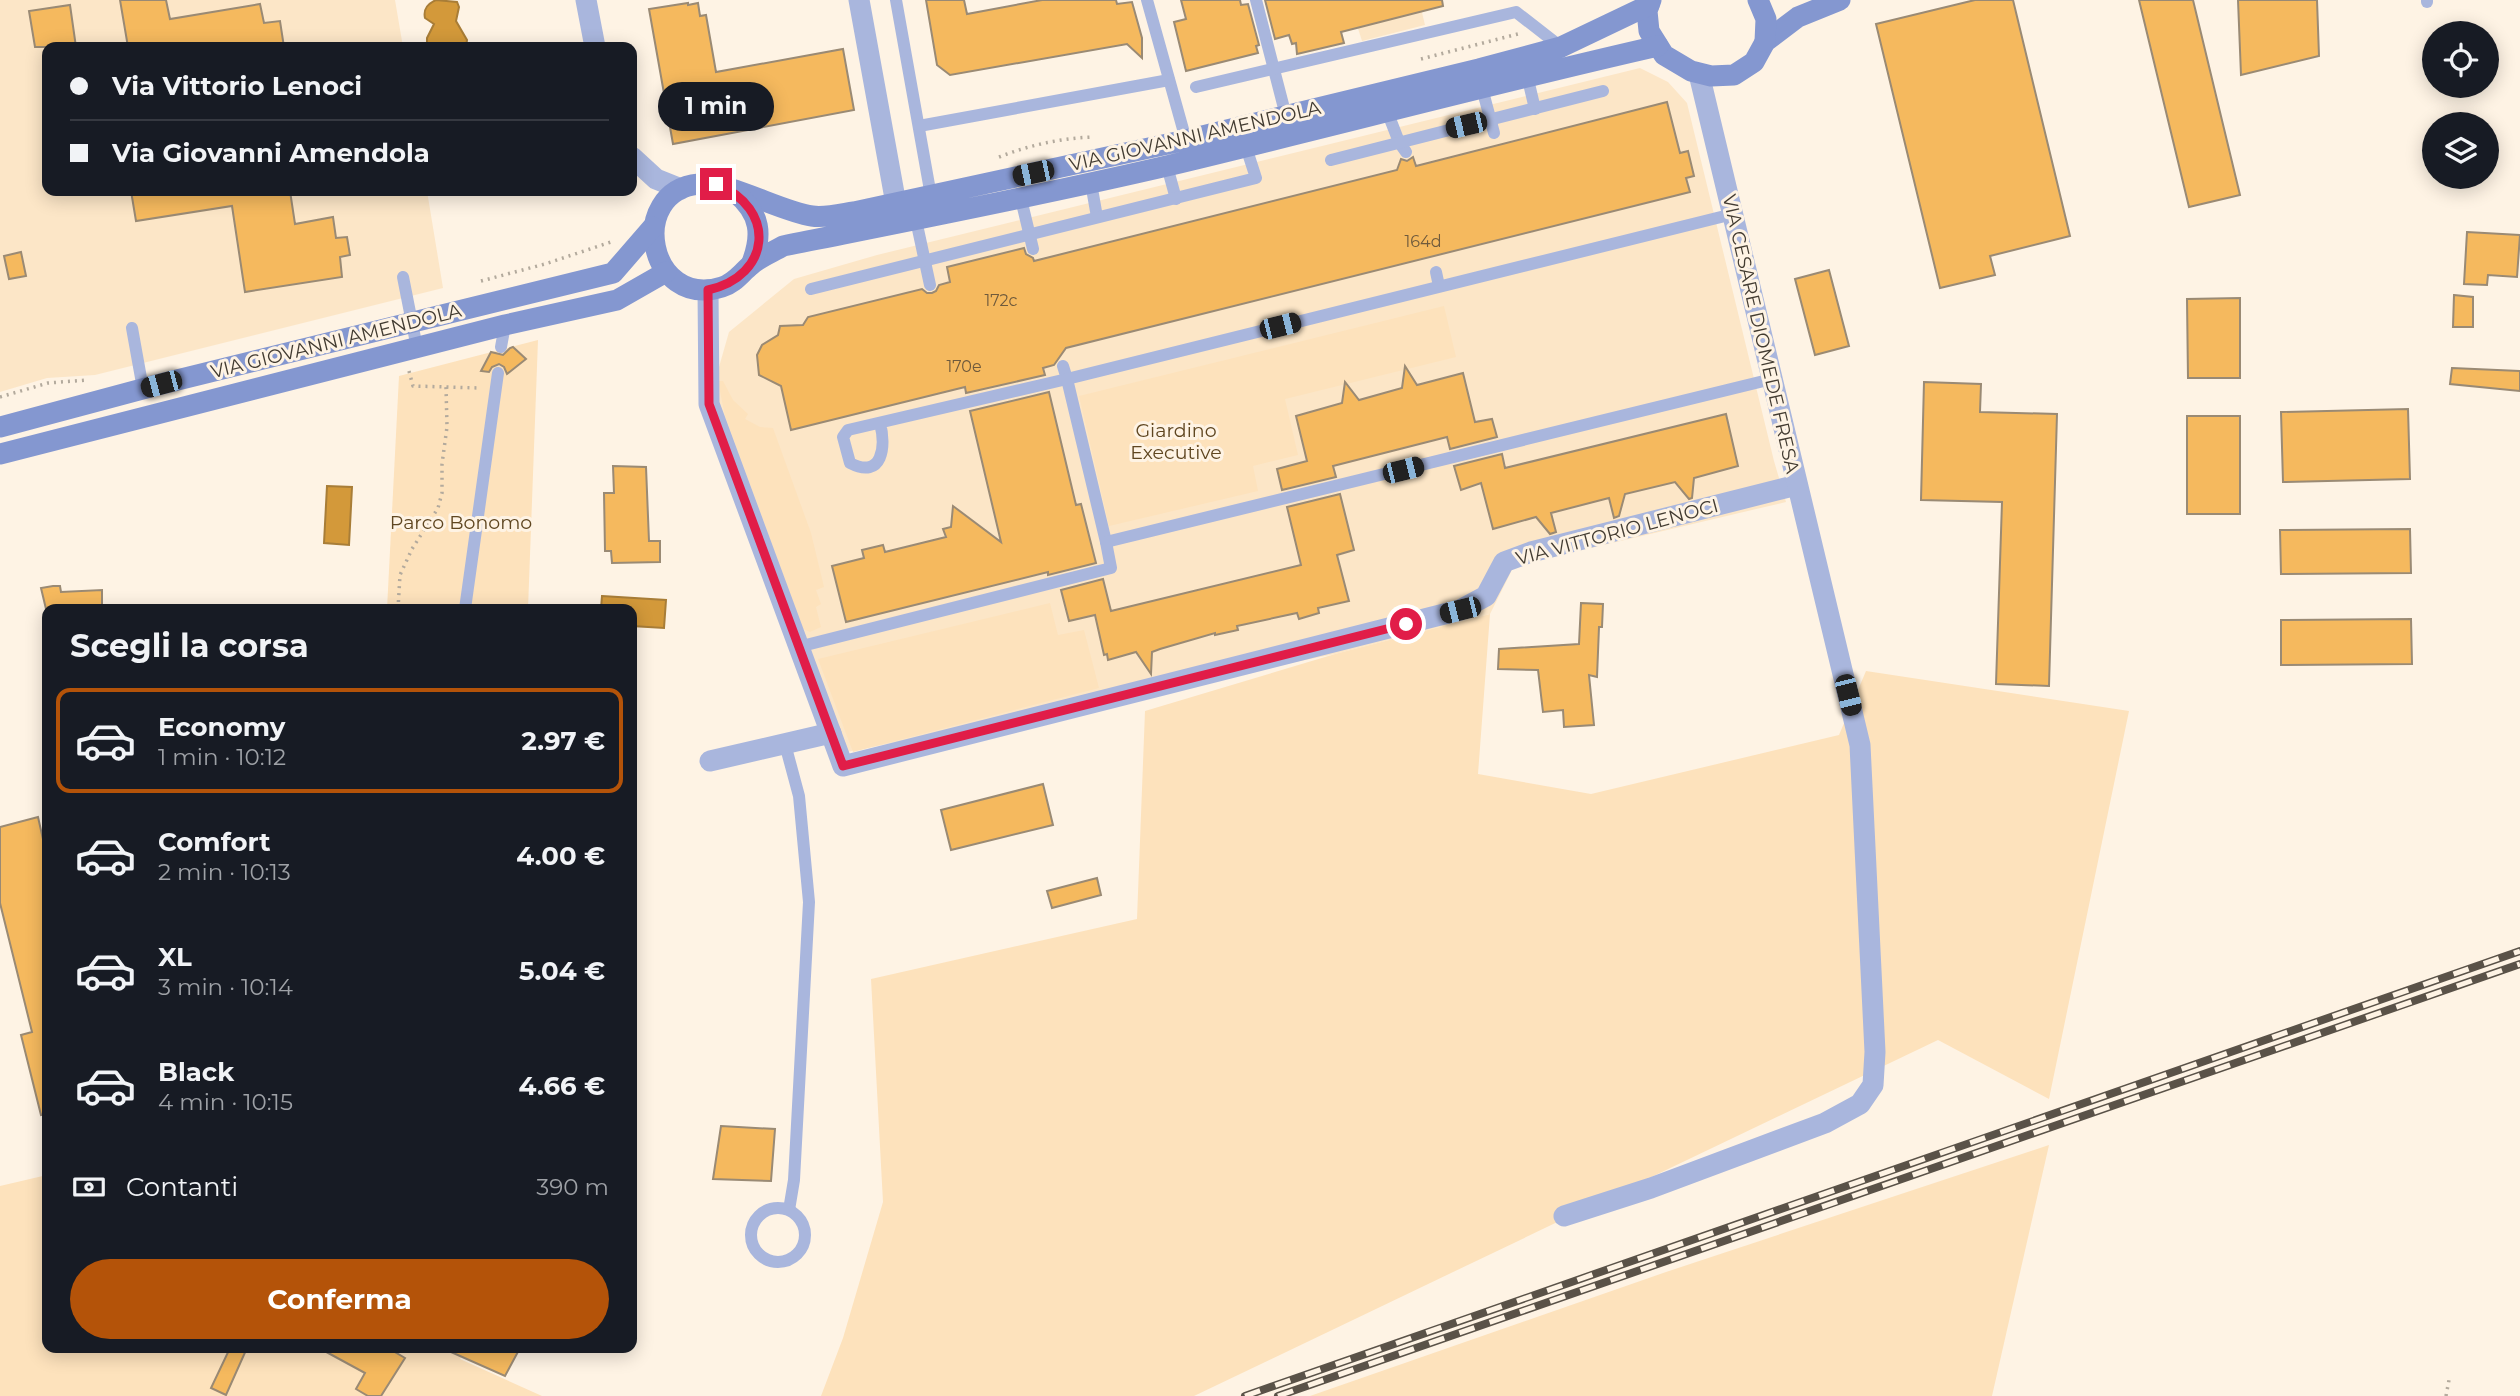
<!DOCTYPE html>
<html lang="it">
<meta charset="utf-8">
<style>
:root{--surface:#171b24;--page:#242831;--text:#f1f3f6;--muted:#9ea1a6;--line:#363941;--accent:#b45309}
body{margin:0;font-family:Montserrat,sans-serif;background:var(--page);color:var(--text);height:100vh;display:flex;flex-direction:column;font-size:26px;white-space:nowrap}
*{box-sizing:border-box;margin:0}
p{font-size:23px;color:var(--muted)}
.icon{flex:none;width:38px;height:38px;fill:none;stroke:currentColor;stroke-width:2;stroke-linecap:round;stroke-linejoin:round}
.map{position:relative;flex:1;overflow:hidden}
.drawer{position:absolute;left:42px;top:604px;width:595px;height:749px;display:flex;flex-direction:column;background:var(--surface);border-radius:14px;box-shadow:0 4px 18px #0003}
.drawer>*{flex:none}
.guide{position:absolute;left:42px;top:42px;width:595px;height:154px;border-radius:14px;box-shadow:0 4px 18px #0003;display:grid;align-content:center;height:154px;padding:0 28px;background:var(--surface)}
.buttons{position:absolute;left:2422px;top:21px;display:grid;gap:14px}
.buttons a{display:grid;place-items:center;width:77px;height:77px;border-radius:50%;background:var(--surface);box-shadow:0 4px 18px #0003;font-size:35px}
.end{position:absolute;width:32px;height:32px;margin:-16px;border:9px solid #e11d48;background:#fff;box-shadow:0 0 0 4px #fff}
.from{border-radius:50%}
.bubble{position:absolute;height:49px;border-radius:24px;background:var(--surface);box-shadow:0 4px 18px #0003;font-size:23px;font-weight:700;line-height:49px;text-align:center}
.car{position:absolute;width:21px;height:42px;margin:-21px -10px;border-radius:9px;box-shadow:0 0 5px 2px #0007;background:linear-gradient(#222 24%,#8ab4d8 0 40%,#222 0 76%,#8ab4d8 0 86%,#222 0)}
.guide b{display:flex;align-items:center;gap:24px;height:66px;font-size:26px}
.guide b+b{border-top:2px solid var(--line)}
.guide i{width:18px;height:18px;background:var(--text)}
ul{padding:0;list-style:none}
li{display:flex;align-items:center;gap:21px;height:105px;margin:0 14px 10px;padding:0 14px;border:4px solid transparent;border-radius:14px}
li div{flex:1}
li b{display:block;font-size:26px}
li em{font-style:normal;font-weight:700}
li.selected{border-color:var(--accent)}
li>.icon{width:63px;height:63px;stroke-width:1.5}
h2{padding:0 28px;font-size:32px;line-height:84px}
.pay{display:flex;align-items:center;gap:18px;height:77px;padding:0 28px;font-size:26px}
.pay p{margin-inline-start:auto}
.cta{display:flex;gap:14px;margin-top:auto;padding:14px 28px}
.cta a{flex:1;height:80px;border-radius:42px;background:var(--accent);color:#fff;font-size:28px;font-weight:700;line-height:80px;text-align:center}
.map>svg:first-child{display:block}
.built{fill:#fce6c7}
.green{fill:#fde2bc}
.water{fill:#d3993a;stroke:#a87d37;stroke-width:2}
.building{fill:#f5b95e;stroke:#9a8a74;stroke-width:2}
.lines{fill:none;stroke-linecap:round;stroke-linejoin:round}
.path{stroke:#b3aa9d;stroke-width:3.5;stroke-dasharray:2 5;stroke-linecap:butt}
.lane{stroke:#a9b6dd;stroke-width:12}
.street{stroke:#a9b6dd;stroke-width:21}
.secondary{stroke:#8497d0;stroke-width:21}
.rail-casing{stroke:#5a5248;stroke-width:8}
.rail{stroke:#fef3e4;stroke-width:5;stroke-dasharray:16;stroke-linecap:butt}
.route{stroke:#e11d48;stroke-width:9}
.labels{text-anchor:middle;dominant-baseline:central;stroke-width:6;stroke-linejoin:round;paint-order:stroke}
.number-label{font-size:16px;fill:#6f5a3c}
.street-label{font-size:19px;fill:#423b31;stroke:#fef3e4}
.park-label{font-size:19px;fill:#5f4620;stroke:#fef3e4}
</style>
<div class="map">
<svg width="2520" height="1396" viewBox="0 0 2520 1396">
<rect width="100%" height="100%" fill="#fef3e4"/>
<g class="built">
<path d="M0,0H395L403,47H47V191H427L443,288L95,375L47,378L0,392Z"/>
<path d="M1349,0H1419L1425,25L1362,41Z"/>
<path d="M1640,68L1668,82L1687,103L1774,461L1786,502L1514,566L1490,614L1335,654L847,752L721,420L715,381L729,332L794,279L877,255Z"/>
</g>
<g class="green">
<path d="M1444,306L1456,357L1285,399L1298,455L1253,466L1258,491L1109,526L1079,396Z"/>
<path d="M538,340L528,609H387L399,376Z"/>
<path d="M718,381H723L733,400L748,414L745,419L760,427L773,428L811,533L824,587L816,590L821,604L816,607L821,627L810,632L803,629L725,416Z"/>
<path d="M1050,603L1058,635L1084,630L1099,688L853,752L818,659Z"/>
<path d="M1490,614L1478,774L1591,794L1839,735L1866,671L2129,711L2049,1099L1938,1040L1194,1396H821L843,1338L883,1202L871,979L1137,919L1145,711L1335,654Z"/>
<path d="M2049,1145L1992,1396H1310L1666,1272Z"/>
<path d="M47,1175V1348H466L460,1359L542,1396H0V1186Z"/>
</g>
<g class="water">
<path d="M436,0L457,2L459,7L456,21L467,40L466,47L427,46V38L434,24L425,18C423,9 427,4 436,0Z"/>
<path d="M327,486L352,487L349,545L324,543Z"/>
<path d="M602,596L666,600L664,628L632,626V609H601Z"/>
</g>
<g class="building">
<path d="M120,0H166L170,19L260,4L264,23L280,21L284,47H128Z"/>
<path d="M926,0H964L967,14L1042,0H1116L1117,4L1132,2L1142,38V58L1127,44L950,75L937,65Z"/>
<path d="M1181,0H1240L1241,5L1248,4L1259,45L1256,46L1258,53L1186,71L1174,22L1186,19Z"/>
<path d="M1265,0H1442L1443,6L1341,32L1344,43L1297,54L1296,43L1292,44L1289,35L1275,39Z"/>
<path d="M1975,0H2013L2070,236L1990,256L1995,275L1940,288L1876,24Z"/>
<path d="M2139,0H2193L2240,195L2189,207Z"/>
<path d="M2238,0H2317L2319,56L2241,75Z"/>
<path d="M688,3V5L698,3L700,16L706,15L716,72L843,49L854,110L673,144L649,9Z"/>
<path d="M70,5L76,47H35L29,11Z"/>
<path d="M1667,102L1680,153L1688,151L1694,176L1686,178L1690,192L1066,348L1054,365L1043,368L1045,375L966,393L965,387L791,430L781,386L759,375L757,355L762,345L778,335L780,326L803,325L808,317L922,289L927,293H932L936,291L939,285L950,282L947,267L1024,248L1026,254L1033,258L1034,261L1397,170L1401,159L1407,161L1413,157L1416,166Z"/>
<path d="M131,191H290L295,224L333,217L336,238L347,237L350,255L340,257L342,277L245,292L232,206L136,221Z"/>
<path d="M2467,232L2520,235L2517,277L2488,275L2487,285L2464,284Z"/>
<path d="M21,252L26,276L9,279L4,256Z"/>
<path d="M1829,270L1849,346L1815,355L1795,279Z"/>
<path d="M2454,295L2473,297V327H2453Z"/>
<path d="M2240,298V378H2188L2187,299Z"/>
<path d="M513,347L526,359L507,374L504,367L499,364L492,367L489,372L481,371L491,352L503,355L510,348Z"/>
<path d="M1405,366L1417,385L1463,373L1475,422L1492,419L1497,437L1450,449L1447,437L1333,466L1336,477L1282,490L1277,469L1307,461L1296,416L1342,403L1345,382L1359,400L1402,388Z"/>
<path d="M2452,368L2520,371V391L2450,384Z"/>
<path d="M1924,382L1981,384L1980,412L2057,414L2049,686L1996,684L2002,502L1921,500Z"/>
<path d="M1049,392L1076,505L1081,504L1096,563L1048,575V572L846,622L832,566L864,558L862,550L883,545L885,552L946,537L943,529L951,527L953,506L1001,542L970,411Z"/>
<path d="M2408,409L2410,479L2283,482L2281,412Z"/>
<path d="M1726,414L1738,466L1694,478L1692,498L1689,499L1675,482L1625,494L1619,516L1614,518L1609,498L1551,513L1556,532L1550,534L1536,517L1493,529L1481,483L1461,490L1454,466L1502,454L1505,468Z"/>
<rect x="2187" y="416" width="53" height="98"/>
<path d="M613,466L646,467L649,541H660V562L612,563L611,551H605L604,493H614Z"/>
<path d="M1340,494L1354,550L1337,555L1349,601L1318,608L1319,613L1299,619L1297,613L1237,626L1238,630L1215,635V633L1160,649L1152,652L1151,674L1136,652L1108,660L1107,654L1104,655L1095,615L1069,621L1061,590L1103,579L1111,611L1301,565L1287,507Z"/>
<path d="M2410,529L2411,573L2281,574L2280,530Z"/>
<path d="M53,586H60L61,592L102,590V609H46L41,588Z"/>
<path d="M1581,603L1603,604L1602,627H1599L1597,677L1589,675L1594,725L1564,727L1563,710L1543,712L1538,670L1498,669L1499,649L1579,644Z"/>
<path d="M2411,619L2412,664L2281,665V620Z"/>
<path d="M1043,784L1053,825L951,850L941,810Z"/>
<path d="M38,817L47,857V1114L41,1115L21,1035L32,1032L0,903V827Z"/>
<path d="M1097,878L1101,895L1052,908L1047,891Z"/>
<path d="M721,1126L775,1129L771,1181L713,1179Z"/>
<path d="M230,1348H247L226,1395L211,1388Z"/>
<path d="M319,1348H397L395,1352L405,1358L381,1396H368L356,1389L365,1373Z"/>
<path d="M442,1348H520L505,1376Z"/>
</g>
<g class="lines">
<g class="path">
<path d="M1421,59L1518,34"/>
<path d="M999,157C1030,145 1061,138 1094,137"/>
<path d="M481,281L545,264L611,242"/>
<path d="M409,371L413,386L480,388"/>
<path d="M0,397L48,383L87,380"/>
<path d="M398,609L400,575L412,549L438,508L442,493V464L447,427L446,387"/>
<path d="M2446,1396L2449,1380"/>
</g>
<g class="lane">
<path d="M896,0L931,196"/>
<path d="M1147,0L1186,140"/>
<path d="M1256,0L1286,116"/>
<path d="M2427,0V2"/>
<path d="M1527,75L1535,109"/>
<path d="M1196,87L1516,12L1561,47"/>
<path d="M1482,88L1494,133"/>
<path d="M1387,111L1399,142L1406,152"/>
<path d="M919,126L1169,80"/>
<path d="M1331,160L1603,91"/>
<path d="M1167,166L1176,199"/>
<path d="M1091,183L1097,217"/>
<path d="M1021,199L1033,249"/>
<path d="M916,220L930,285"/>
<path d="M1436,272L1439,286"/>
<path d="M403,277L417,348"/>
<path d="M811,289L1256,178L1246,147"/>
<path d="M132,328L143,389"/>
<path d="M501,347L505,325"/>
<path d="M880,423C886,446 883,480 850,463L843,437L848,430L1067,379L1063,366"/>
<path d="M1106,542L1067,379L1733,214"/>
<path d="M465,609L498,373"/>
<path d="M798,647L1111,568L1106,542L1772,379"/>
<path d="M785,744L799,796L809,902L794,1180L789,1210"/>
<circle cx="778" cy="1235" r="27"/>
</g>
<g class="street">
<path d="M586,0L595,47"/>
<path d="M859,0L896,204"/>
<path d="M632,157L656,179L681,189"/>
<path d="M708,290L709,404L843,766L1460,610L1486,596L1504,562L1531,552L1797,485"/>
<path d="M710,761L831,733"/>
<path d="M1564,1216L1651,1188L1825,1123L1860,1104L1873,1085L1875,1052L1860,745L1699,74"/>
</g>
<g class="secondary">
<path d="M1651,0L1647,11L1649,31L1664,55L1691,71L1711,76L1734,75L1754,62L1765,42L1798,17L1840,0"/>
<path d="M1758,0L1766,19L1765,42"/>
<path d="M1649,5L1561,47L1479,69L1186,140L854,212C841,214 825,218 812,216C779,211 729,181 699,184C626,191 648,310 722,287C735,283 741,273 751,265C760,257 773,252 783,246C913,220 1043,195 1171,165C1334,126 1495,83 1658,46"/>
<path d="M735,192C761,214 763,235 751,265"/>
<path d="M0,427L161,384L613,273L653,227"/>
<path d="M0,454L505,325L617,300L666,272"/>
</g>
<defs>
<g id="rail">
<path d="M1245,1396L2520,951"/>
<path d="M1278,1396L2520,964"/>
</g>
</defs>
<use href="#rail" class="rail-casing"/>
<use href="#rail" class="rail"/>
</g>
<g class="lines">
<path class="route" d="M716,184C777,208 772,276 708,290L709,404L843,766L1406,624"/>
</g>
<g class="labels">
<g class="number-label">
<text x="1423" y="241">164d</text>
<text x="1001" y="300">172c</text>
<text x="964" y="366">170e</text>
</g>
<g class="street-label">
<text transform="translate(1195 136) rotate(-13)">VIA GIOVANNI AMENDOLA</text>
<text transform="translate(1761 334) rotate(77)">VIA CESARE DIOMEDE FRESA</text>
<text transform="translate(336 341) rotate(-14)">VIA GIOVANNI AMENDOLA</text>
<text transform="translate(1617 532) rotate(-15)">VIA VITTORIO LENOCI</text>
</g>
<g class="park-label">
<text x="1176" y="430">Giardino<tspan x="1176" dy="22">Executive</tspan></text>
<text x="461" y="522">Parco Bonomo</text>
</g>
</g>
</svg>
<div class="buttons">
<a><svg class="icon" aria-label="locate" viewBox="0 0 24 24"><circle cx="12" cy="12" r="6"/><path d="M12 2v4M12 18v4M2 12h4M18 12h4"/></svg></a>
<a><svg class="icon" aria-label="layers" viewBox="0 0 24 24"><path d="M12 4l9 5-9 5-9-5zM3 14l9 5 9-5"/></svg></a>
</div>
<i class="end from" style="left:1406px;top:624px"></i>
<i class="end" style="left:716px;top:184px"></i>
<div class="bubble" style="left:658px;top:82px;width:116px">1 min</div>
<i class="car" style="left:1466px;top:125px;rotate:257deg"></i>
<i class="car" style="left:1033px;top:173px;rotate:258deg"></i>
<i class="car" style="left:1280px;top:326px;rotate:76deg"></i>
<i class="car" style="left:161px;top:384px;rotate:255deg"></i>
<i class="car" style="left:1403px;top:470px;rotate:76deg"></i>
<i class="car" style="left:1460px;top:610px;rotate:256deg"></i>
<i class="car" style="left:1848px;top:695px;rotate:166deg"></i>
<div class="guide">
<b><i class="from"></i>Via Vittorio Lenoci</b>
<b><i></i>Via Giovanni Amendola</b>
</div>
<section class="drawer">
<h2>Scegli la corsa</h2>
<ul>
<li class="selected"><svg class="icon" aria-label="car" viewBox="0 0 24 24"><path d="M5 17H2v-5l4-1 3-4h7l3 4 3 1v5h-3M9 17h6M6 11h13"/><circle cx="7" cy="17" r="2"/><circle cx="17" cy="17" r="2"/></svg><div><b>Economy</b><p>1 min · 10:12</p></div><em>2.97 €</em></li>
<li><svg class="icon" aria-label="car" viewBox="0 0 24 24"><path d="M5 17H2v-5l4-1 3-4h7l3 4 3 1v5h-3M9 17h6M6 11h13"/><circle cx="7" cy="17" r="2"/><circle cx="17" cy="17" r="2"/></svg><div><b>Comfort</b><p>2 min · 10:13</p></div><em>4.00 €</em></li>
<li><svg class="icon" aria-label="car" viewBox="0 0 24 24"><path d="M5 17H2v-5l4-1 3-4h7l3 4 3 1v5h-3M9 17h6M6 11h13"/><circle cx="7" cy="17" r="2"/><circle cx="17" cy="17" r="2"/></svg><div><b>XL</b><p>3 min · 10:14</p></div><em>5.04 €</em></li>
<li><svg class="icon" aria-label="car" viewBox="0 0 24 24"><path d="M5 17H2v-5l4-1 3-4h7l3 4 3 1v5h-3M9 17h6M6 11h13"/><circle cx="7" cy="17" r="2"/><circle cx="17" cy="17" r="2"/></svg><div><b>Black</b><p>4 min · 10:15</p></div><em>4.66 €</em></li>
</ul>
<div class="pay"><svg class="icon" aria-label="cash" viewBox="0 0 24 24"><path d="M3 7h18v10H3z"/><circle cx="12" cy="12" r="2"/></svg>Contanti<p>390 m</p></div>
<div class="cta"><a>Conferma</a></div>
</section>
</div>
